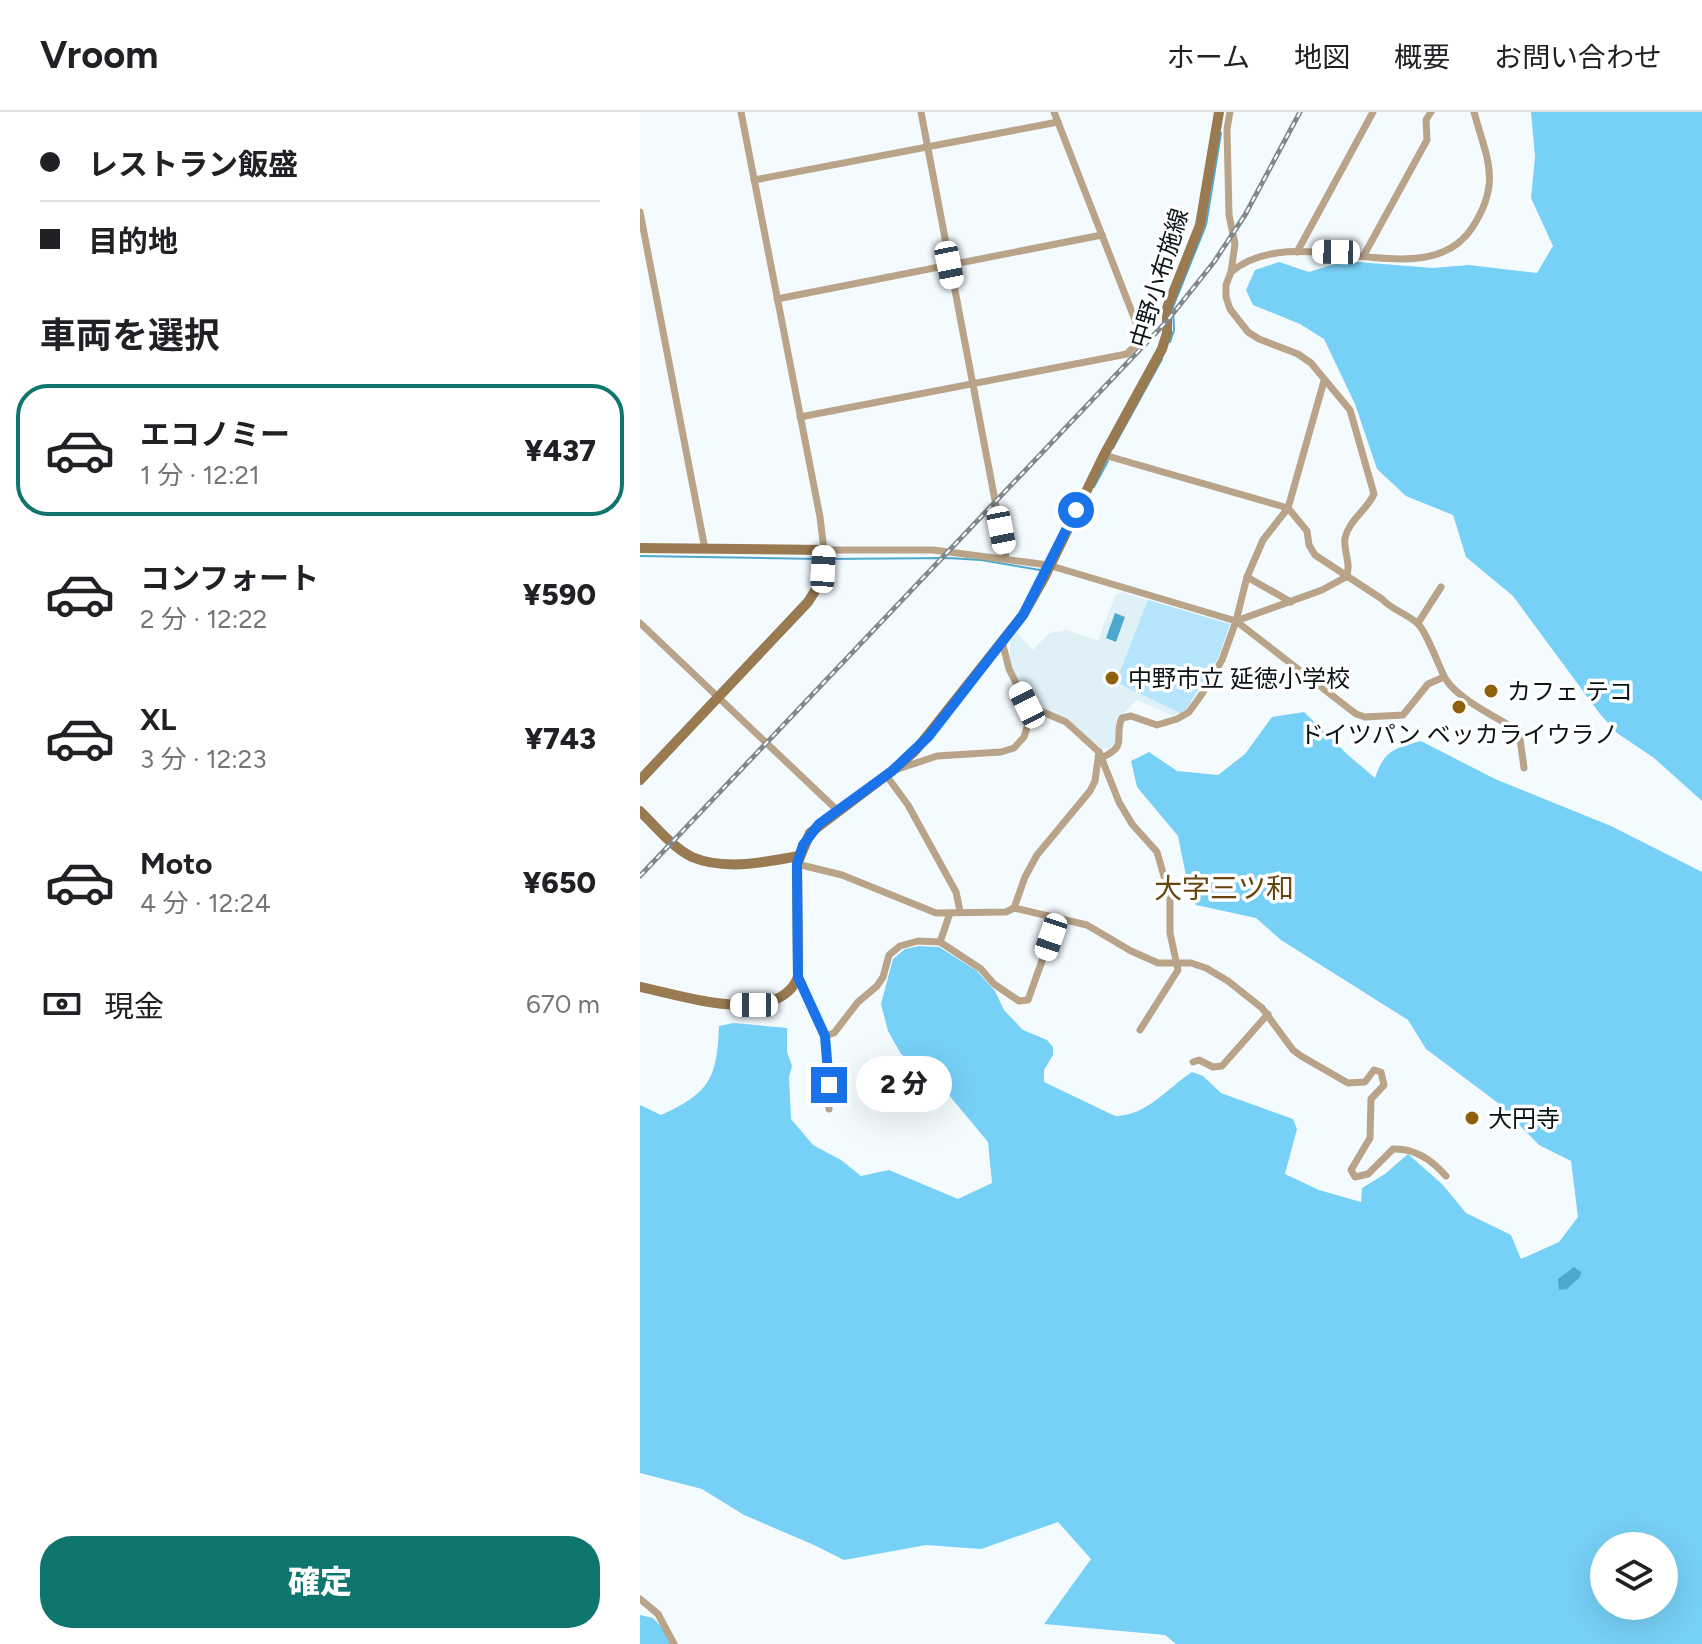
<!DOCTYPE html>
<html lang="ja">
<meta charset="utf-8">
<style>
:root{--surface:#fff;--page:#f6f6f6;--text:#202124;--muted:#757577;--line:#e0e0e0;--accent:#0f766e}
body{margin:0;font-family:Figtree,"Noto Sans JP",sans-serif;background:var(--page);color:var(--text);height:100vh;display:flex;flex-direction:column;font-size:30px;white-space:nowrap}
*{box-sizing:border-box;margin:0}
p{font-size:26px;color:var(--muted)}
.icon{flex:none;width:44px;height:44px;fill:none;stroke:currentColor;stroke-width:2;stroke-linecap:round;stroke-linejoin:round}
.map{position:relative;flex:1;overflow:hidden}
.drawer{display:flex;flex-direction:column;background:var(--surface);width:640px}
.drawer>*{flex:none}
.top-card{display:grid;align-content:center;height:176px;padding:0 40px;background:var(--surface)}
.controls{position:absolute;left:950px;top:1420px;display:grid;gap:16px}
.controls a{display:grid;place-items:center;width:88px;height:88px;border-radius:50%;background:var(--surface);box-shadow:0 8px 32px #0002;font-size:40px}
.end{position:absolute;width:36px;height:36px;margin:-18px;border:10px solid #1a73e8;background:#fff;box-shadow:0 0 0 4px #fff}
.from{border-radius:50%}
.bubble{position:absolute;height:56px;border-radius:28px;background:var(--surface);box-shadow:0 8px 32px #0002;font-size:26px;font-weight:800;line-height:56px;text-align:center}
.car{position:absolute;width:24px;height:48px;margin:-24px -12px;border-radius:10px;box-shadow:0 0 6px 2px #0007;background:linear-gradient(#fff 24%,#345 0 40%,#fff 0 76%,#345 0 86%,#fff 0)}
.top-card b{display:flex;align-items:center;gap:28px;height:76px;font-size:30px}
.top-card b+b{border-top:2px solid var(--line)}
.top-card i{width:20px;height:20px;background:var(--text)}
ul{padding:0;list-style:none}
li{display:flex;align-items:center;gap:24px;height:132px;margin:0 16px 12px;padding:0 24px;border:4px solid transparent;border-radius:32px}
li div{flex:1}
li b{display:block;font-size:30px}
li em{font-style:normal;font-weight:800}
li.current{border-color:var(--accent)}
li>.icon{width:72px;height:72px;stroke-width:1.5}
h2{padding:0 40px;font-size:36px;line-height:96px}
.pay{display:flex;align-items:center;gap:20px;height:88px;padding:0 40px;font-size:30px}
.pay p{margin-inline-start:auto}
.button{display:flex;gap:16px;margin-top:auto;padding:16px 40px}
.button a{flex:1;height:92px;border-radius:32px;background:var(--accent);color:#fff;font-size:32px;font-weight:800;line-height:92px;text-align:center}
header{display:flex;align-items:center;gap:48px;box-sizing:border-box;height:112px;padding:0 40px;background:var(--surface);border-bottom:2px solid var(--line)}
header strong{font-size:38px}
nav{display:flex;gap:44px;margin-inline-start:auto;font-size:28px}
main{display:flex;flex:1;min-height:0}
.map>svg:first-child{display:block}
.built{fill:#e0f0f7}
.green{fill:#b4e5fc}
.forest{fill:#77d0f6;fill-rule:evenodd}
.water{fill:#4ea8cd}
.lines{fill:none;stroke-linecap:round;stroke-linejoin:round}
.stream{stroke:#4ea8cd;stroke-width:2}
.street{stroke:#b9a489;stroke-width:7}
.secondary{stroke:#997a51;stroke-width:10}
.rail-casing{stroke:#81888c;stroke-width:5}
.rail{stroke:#fff;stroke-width:2;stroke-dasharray:6;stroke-linecap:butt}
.route{stroke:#1a73e8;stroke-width:10}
.poi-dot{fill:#8f600b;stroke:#fff;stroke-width:3}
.labels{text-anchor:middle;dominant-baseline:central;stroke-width:7;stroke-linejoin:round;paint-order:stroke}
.street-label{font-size:24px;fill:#0c1316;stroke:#fff}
.poi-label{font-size:24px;fill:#0c1316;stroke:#fff;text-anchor:start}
.quarter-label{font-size:28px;fill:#664510;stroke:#fff}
</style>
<header>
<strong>Vroom</strong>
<nav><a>ホーム</a><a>地図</a><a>概要</a><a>お問い合わせ</a></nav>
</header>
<main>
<section class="drawer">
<div class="top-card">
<b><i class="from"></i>レストラン飯盛</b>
<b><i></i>目的地</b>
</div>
<h2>車両を選択</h2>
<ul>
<li class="current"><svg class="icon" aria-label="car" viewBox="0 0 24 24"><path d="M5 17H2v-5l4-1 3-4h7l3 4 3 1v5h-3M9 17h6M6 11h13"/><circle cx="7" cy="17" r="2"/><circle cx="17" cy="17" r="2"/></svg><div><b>エコノミー</b><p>1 分 · 12:21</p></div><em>¥437</em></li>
<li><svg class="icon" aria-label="car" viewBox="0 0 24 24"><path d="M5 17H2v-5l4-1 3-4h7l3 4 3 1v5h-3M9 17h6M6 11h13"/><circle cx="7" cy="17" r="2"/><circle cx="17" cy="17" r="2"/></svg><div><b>コンフォート</b><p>2 分 · 12:22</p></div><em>¥590</em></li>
<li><svg class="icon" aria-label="car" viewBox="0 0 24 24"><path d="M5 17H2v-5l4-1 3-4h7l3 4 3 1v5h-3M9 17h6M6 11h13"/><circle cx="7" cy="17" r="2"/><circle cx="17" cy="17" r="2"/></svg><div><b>XL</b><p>3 分 · 12:23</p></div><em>¥743</em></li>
<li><svg class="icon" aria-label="car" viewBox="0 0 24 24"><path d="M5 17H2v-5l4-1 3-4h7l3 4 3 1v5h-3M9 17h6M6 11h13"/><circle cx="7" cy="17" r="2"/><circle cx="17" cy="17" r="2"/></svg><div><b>Moto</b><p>4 分 · 12:24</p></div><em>¥650</em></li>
</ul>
<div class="pay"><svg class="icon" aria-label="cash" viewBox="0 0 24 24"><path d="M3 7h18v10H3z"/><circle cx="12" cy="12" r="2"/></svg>現金<p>670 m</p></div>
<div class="button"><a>確定</a></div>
</section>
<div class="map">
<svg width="1062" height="1532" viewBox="0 0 1062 1532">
<rect width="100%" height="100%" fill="#f4fbff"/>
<path class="built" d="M481,480L590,512L578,546L547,596L533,604L496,588L476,610L475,631L469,638L461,637L428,608L397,593L388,585L370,553V526L375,519L393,538L409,521L426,518L458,528L476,482Z"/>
<path class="green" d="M508,488L590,512L578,546L547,596L540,601L476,570Z"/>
<g class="forest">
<path d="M891,0H1062V689L1014,646L977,621L960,602L873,484L826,445L813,403L766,384L737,357L715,292L684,227L660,212L613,193L606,178L615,158L639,150L669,160L705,149L793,156L829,153L897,161L913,134L891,86L895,45Z"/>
<path d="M664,600L708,643L735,666C744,639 754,636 781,629L855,667L971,714L1062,760V1532H536L525,1523L404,1512L451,1447L418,1410L341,1437L286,1433L204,1448L174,1433L104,1403L62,1377L0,1361V993L21,1003C70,981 77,966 79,914L93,911L147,916V940L152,954L149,965L151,1007L173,1033L201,1048L221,1064L249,1058L318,1087L352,1071L348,1030L293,964L261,942L248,919L241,892L253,847L265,837L279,834L299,835L337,859L355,879L364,898L383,918L407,928L413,935V943L404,958V970L475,1004C507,1004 527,976 552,960L563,964L581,981L653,1007L657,1017L645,1062L679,1078L721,1090L722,1076L745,1062L768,1042L802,1072L826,1101L871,1123L881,1147L919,1130L938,1105L931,1049L899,1033L858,991L786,937L768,908L641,828L616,806L556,793L547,769L538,724L497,675L491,649L509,640L537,659L578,663L605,642L632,605ZM964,1434H1024V1494H964Z"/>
<path d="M0,1503L13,1506L38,1532H0Z"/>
</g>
<g class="water">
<path d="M475,501L485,505L476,530L466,526Z"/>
<path d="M934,1155L941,1160L940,1165L927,1177L919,1178L918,1167Z"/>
</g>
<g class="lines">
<g class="stream">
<path d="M530,230L534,218L533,195L566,113L581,21"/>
<path d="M473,336L522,247"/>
<path d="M454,375L468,349"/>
<path d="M0,444L180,447"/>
<path d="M186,447L308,446L341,448L400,458"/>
</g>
<g class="street">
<path d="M101,0L180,405L184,438H293L408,453L596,509L716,602L725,605L763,603L788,572L804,565"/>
<path d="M281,0L366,446"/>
<path d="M590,0L587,17L589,103L595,132L591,160L586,173V185L590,197L608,220L619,227L658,242L671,251L710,298L734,382C727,398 709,408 705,426C703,439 712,452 706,465"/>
<path d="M114,68L418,10"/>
<path d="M0,100L65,437"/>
<path d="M657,140L733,0"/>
<path d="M724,143L787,28L786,8L791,0"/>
<path d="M591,160C659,104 784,188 832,116C862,70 847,48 834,0"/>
<path d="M137,187L462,123"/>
<path d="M160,305L487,242L502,226L414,0"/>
<path d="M464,343L648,396L667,419L669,433L675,443L742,487C752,498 766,501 777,511C786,518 799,555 805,566C817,587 858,606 879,619L884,656"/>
<path d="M607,465L651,490"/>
<path d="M596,509L682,478L706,465"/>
<path d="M0,511L197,698"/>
<path d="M778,511L801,475"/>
<path d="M387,593L426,610L459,640L479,690L492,712L517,740L530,785V821L538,858L500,918"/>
<path d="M463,645C489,633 473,625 482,606L491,604L517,613L537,607L549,600L562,582L582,548L596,509L607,465L623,428L648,396L684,269"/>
<path d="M258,657L297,644L361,640L374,636L384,625L388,612L387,593L369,557L362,529"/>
<path d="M246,663L268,693L316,780L320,799"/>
<path d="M157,752L202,763L296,801L366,800L374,796L447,813L491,839L518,851H551L566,856L588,869L622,896L653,938L661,944L708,971L725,970L734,958L741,960L744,973L731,987L730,1026L711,1058L715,1065L728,1062L753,1037C774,1036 792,1048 806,1064"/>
<path d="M374,796L385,765L397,743L450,679L455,669L459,640"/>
<path d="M300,830L341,857L354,872L379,889L388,888L417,807"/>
<path d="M158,865L185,924L189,997"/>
<path d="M185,924L194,921L218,890L237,874L243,865L249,843L260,834L278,829L300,830L310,801"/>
<path d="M553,950L559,948L573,955L582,954L628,902"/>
<path d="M0,1487L18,1502L34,1532"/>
</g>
<g class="secondary">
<path d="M0,436L184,438L178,474L168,490L0,668"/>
<path d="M0,699C15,714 33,736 52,745C85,759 125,750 159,744"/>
<path d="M0,875C40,883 138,916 158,865L157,752L170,721L252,659L275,639L383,503L404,466L464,343L522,237L527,221V196L560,113L579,0"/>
</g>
<defs>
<path id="rail" d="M0,764L527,209L574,150L605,103L660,0"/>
</defs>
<use href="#rail" class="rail-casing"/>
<use href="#rail" class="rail"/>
</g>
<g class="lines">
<path class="route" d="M189,973L185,924L158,865L157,752L163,733L179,712L252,659L289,624L383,503L436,398"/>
</g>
<g class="poi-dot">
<circle cx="472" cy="566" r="8"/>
<circle cx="851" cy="579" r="8"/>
<circle cx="819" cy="595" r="8"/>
<circle cx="832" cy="1006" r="8"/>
</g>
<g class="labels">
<g class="street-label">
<text transform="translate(519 166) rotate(-73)">中野小布施線</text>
</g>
<g class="poi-label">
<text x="488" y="566">中野市立 延徳小学校</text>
<text x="867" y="579">カフェ テコ</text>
<text x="819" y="622" text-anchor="middle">ドイツパン ベッカライウラノ</text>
<text x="848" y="1006">大円寺</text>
</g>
<g class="quarter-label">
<text x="584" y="776">大字三ツ和</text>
</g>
</g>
</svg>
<div class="controls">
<a><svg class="icon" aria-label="layers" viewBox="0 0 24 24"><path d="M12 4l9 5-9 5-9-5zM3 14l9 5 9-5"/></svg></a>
</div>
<i class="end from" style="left:436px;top:398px"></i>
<i class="end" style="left:189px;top:973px"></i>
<div class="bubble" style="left:216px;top:944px;width:96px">2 分</div>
<i class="car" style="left:696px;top:140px;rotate:271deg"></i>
<i class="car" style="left:309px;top:153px;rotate:169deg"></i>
<i class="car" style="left:361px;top:418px;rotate:169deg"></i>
<i class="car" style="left:183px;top:457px;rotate:3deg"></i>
<i class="car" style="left:387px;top:593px;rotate:333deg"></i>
<i class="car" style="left:411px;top:825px;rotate:199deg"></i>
<i class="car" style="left:114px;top:893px;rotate:270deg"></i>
</div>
</main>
